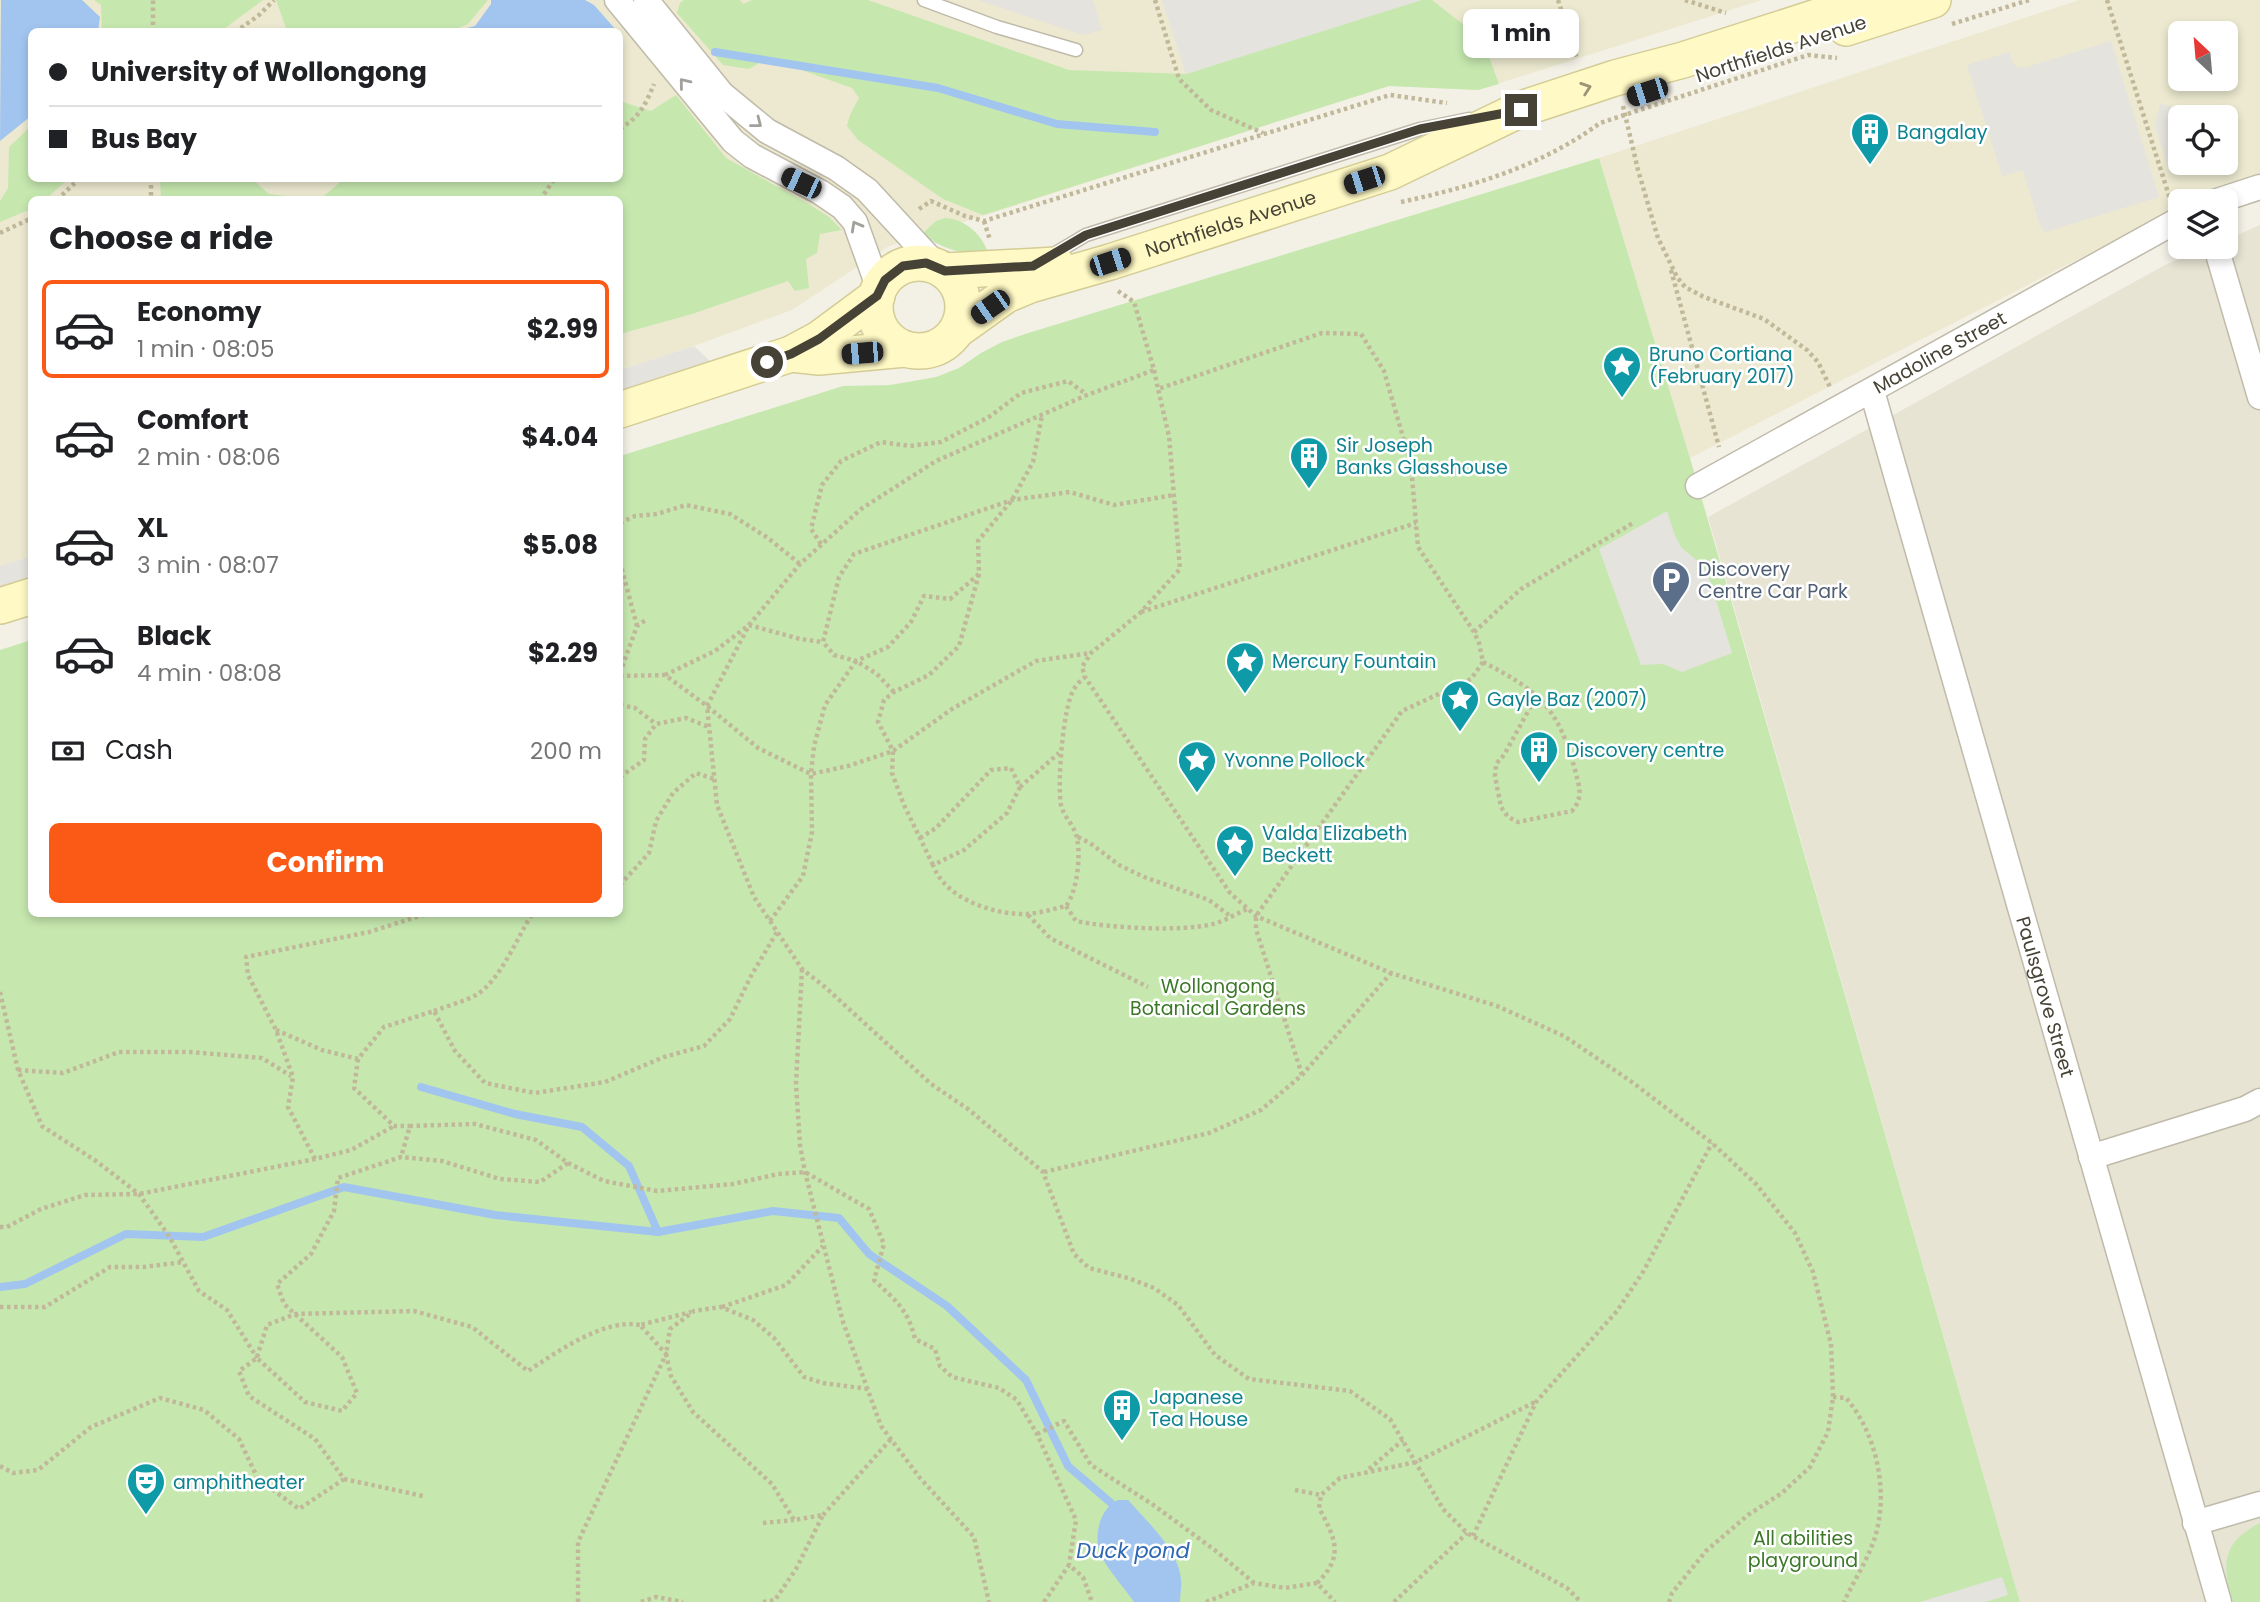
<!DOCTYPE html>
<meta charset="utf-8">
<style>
:root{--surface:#fff;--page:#f2f2f2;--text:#202124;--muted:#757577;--line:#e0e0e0;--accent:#fb5916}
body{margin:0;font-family:Poppins,sans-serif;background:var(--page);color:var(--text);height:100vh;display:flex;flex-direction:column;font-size:26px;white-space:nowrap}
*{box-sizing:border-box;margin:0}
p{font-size:23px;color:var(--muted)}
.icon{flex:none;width:38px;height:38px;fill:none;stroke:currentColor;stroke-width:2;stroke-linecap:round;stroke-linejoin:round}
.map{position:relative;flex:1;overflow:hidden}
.panel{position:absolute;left:28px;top:196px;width:595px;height:721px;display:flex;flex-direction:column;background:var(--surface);border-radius:10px;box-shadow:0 4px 10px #0003}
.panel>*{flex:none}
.hud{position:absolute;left:28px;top:28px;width:595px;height:154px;border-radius:10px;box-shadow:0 4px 10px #0003;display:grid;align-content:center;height:154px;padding:0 21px;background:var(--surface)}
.needle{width:46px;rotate:334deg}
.fabs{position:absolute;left:2168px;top:21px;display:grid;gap:14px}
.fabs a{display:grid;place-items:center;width:70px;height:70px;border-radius:10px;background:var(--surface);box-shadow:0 4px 10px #0003;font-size:35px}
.end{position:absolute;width:32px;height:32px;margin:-16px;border:9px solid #464235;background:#fff;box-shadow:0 0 0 4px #fff}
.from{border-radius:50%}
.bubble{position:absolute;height:49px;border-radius:10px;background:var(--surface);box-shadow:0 4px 10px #0003;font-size:23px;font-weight:700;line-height:49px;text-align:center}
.car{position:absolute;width:21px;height:42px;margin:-21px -10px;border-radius:9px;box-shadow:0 0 5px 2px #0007;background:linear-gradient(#222 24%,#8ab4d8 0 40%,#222 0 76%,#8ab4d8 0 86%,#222 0)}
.hud b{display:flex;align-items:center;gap:24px;height:66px;font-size:26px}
.hud b+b{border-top:2px solid var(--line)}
.hud i{width:18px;height:18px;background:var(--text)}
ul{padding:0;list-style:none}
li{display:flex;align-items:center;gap:21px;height:98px;margin:0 14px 10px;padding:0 7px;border:4px solid transparent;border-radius:10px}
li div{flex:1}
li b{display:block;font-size:26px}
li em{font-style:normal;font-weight:700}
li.selected{border-color:var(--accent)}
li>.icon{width:63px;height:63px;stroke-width:1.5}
h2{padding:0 21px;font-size:32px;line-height:84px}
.pay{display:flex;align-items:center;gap:18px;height:77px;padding:0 21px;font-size:26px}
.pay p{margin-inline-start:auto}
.cta{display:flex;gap:14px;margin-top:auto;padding:14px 21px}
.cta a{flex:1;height:80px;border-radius:10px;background:var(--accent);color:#fff;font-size:28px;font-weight:700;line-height:80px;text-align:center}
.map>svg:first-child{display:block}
.residential{fill:#e7e4d4}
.education{fill:#ece9d0;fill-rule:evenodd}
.green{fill:#c6e8af}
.parking{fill:#e4e3de}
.water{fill:#a2c5f0}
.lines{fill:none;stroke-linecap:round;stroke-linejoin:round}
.stream{stroke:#a2c5f0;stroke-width:8}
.service-casing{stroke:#bfbaa9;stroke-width:15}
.minor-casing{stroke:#bfbaa9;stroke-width:27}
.secondary-casing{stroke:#d4cc96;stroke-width:38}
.path{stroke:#c1b89a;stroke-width:4.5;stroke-dasharray:3.5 3.5;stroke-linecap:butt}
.service{stroke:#fff;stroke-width:12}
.minor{stroke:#fff;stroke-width:24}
.secondary{stroke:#fff9c5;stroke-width:35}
.oneway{stroke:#a2a09a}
.oneway2{stroke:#999476}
.route{stroke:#464235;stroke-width:9}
.labels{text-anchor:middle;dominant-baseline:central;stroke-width:5;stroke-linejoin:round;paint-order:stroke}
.street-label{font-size:19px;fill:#464235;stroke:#fff}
.culture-label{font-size:19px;fill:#0d838f;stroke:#fff;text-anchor:start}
.service-label{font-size:19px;fill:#4e5e75;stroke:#fff;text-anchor:start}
.park-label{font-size:19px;fill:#3b7828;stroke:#fff}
.water-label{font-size:21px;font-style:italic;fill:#2e67b2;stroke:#fff}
</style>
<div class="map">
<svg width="2260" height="1602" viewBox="0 0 2260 1602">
<rect width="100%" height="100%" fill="#f3f1e6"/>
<path class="residential" d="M2260,225V1602H2020L1708,517L2165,265L2209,247H2226V240Z"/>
<g class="education">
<path d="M0,0H1762L1478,90L1389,86L889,246L792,310L694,346L620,370V200H32L31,556L0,566ZM32,32H620V178H32Z"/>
<path d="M2079,0H2260V178L2191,201H2180V207L1690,458L1599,158ZM2180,33H2226V79H2180ZM2180,117H2226V163H2180Z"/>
</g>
<g class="green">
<path d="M94,0H263L221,31L102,32L101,5Z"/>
<path d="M276,0H488L468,24L449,32L287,31Z"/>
<path d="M684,0H740L743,4L752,0H868L1069,70L1186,74L1408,0H1432L1483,40L1499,84L1478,90L1389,86L983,215L943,199L858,140L847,126L850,115L859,98L852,88L768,58L749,69L723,65L677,13L680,3Z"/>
<path d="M676,95L726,158L812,206L829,217L842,230L820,234L817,253L806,259L809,288L795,291L788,281L692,314L620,334V200L320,199L344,179L620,178V101L651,111Z"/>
<path d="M31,126L32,178L68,179L46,199L32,200L31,209L0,222V201L8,188L9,147Z"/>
<path d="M1599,158L1690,458L2020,1602H0V650L31,640L32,914H620V456L843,386L890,385L936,377L959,368L981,353L1002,342L1025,334Z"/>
<path d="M160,179H252L269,194L315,199H161Z"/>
<path d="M945,218C966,219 985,237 989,257C965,254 943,250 922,234L936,221Z"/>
<path d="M2260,1523V1602H2233C2221,1565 2222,1542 2260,1523Z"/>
</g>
<g class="parking">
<path d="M978,0H1093L1102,30L1083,35Z"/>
<path d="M1162,0H1422L1186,74Z"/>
<path d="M2111,41L2159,197L2045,232L2039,223L2023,170L2002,176L1967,65L2009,52L2013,64L2019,68L2027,67Z"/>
<path d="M2160,104L2218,117H2180V163H2186L2170,173L2155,126Z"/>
<path d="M694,346L713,364L620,394V370Z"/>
<path d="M1667,511L1675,536L1682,548L1701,564L1708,574L1732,653L1682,672L1663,664L1641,665L1599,549Z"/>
<path d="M31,556V582L0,592V566Z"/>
<path d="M2002,1577L2008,1595L1985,1602H1920Z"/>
</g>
<g class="water">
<path d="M1,0H82L100,17L98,31L32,32L31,116L0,141Z"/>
<path d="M491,0H585L594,5L617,31H455L475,26L491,4Z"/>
<path d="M1118,1500H1128C1146,1520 1179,1551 1181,1579C1182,1587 1180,1594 1180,1602H1134C1124,1587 1110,1573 1102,1557C1092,1540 1099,1508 1118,1500Z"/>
</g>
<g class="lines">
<g class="stream">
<path d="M715,52L938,88L1057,124L1155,132"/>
<path d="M421,1087L515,1114L582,1127L629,1166L658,1232"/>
<path d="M0,1287L25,1284L126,1234L203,1237L344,1187L495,1215L658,1232L773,1211L839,1218L869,1254L947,1306L1026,1380L1068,1466L1111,1503"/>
</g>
<defs>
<g id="service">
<path d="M924,0L997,27L1076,50"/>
<path d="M1049,257L1086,235L1420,129L1469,119"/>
</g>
<g id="minor">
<path d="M617,0L733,141L752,156L820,192L842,207L855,222L879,289"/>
<path d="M646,0L722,94L767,131L836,168L867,190L937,266"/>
<path d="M2217,201L2260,187"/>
<path d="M2216,247L2260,397"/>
<path id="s1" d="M1872,391L2219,1602"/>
<path id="s2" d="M1698,486L2180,219"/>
<path d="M2091,1157L2245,1109L2260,1101"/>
<path d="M2195,1523L2260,1504"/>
</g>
<g id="secondary">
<path d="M1846,28L1933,0"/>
<circle cx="919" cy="307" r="44"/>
<path d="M945,271L1057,265"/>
<path id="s3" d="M957,330L1006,295L1030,285L1110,262L1390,172L1521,109L1615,78L1683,60L1870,0"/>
<path d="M791,354L819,357L905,349"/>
<path d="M620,410L791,354L819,339L877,296"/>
<path d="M0,606L32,596"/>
</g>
</defs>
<use href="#service" class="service-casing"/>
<use href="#minor" class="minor-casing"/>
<use href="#secondary" class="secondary-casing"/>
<g class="path">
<path d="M1155,0L1179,79L1211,110L1263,133"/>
<path d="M1558,0L1577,59"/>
<path d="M1685,0L1726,13"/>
<path d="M2107,0L2170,199"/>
<path d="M1952,24L2029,0"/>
<path d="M153,32V0"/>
<path d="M235,32L258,16L274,0"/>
<path d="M1623,106L1638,170L1658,238L1677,277L1685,287L1704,297L1764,319L1807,350L1818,362L1830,387"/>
<path d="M620,129C640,116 645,106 654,84"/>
<path d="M151,178V200"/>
<path d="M57,200L80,178"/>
<path d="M540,200L555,178"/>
<path d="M1401,202C1471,187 1542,166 1600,123L1808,55L1837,58"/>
<path d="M919,209L931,201L965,216L984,221L1390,95L1447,103"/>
<path d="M984,221L990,240"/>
<path d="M0,233L32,218"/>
<path d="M1671,270L1719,447"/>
<path d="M1118,291L1134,302L1154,370L1087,395L936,461L861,509L800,564L749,625L707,706L717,805L754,897L802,969L825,987L931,1084L968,1109L1043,1172L1074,1254L1089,1268L1128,1278L1154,1288L1178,1305L1215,1355L1249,1379L1350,1391L1390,1419L1443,1509L1467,1533L1567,1588L1581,1602"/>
<path d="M1154,370L1158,389"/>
<path d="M620,523L635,516L657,514L686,505L730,514L768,538L800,564"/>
<path d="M821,544L811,529L822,485L841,461L881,442L910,446L941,442L989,417L1021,393L1068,381L1086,394"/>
<path d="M620,562L637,626"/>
<path d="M979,574L950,599L924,596L911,622L888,647L856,661L834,655L823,642L839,577L854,554L1012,500L1070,492L1114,505L1174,495"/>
<path d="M1141,612L1416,523"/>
<path d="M1474,632L1521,589L1633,523"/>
<path d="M1483,662C1539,691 1558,707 1575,770C1579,786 1584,797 1572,811L1518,822L1508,817L1501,807L1495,776L1496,764L1504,755L1537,695"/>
<path d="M620,673L637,626L647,619"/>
<path d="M665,675L715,651L749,625L800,639L823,642"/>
<path d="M620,676L665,675L707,706L758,748L811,774L848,766L893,751L952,709L1036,661L1091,653"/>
<path d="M620,705L635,708L656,724"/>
<path d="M620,777L644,760L645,739L656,724L686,718L709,727"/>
<path d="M1020,787L1059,753"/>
<path d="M1078,837L1090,843L1119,865L1144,877L1209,900L1230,916"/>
<path d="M920,838L936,828L991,770L1011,768L1020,787L1007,813L964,850L933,865C945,899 994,915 1027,914C1040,913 1053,909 1066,906C1077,892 1081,856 1077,839C1076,827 1064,818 1061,805C1057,784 1063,706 1074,689C1077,684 1081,680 1085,677"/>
<path d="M933,865L904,805L892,773L893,751L878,722L884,700L894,692L929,675L959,646L979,574L978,541L1012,500L1033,462L1042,415"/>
<path d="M620,885L649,853L656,821L673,793L696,773L714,779"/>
<path d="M1066,906L1076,921C1108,928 1182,932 1213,924C1225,921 1237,913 1248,909"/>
<path d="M1028,915L1050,938L1148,987"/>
<path d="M770,921L803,876L812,832L811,774L814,746L825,705L856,661L877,674L894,692"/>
<path d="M802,969L796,1084L800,1145L805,1172L843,1322L881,1426L920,1478L974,1537L989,1602"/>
<path d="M0,992L18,1070L42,1126L96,1161L139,1194L169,1236L199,1291L227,1310L257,1358"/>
<path d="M434,1011C447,1006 463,1002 476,995C500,981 517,938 532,914"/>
<path d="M276,1030L322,1050L358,1059L384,1027L434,1011L455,1051L485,1083L535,1093L605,1082L664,1057L704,1046L730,1019L751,976L777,932"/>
<path d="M358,1059L354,1088L394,1126H410"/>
<path d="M18,1070L63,1073L119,1052H190L262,1058L291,1076"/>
<path d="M1302,1075L1256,929V916L1402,711L1471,679L1483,662L1479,643L1474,632L1418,547L1411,465L1384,371L1361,334L1322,333L1158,389L1169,436L1180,569L1140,613L1091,653L1082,667L1085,677L1230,893L1256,916L1391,973L1497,1006L1564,1036L1632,1082L1712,1143L1756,1184L1795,1233L1813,1272L1831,1344L1833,1397L1828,1432L1810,1467L1782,1493L1748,1515L1706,1551L1672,1593L1669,1602"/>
<path d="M315,1159L288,1107L293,1077L276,1030L248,975L246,957L369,932L426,914"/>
<path d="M568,1163L604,1181L657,1191L733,1184L778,1174L805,1172L869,1209L884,1244L874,1280C895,1300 908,1309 915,1339L935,1349L940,1366L952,1377L999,1388L1017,1400L1037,1434L1076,1520L1069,1565"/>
<path d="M1044,1172L1209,1133L1261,1110L1302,1075L1391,973"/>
<path d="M0,1227H7L41,1209L85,1195L139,1194L315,1159L351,1150L394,1126"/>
<path d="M0,1307H45L110,1267H144L183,1262"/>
<path d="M722,1307L786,1285L823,1246"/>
<path d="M257,1357L267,1325L295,1314L414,1311L472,1327L528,1371C557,1352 604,1318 640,1325"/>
<path d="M1833,1397L1846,1398C1879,1436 1891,1501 1871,1548C1864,1566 1852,1584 1844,1602"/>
<path d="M1037,1434L1064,1421L1091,1465L1152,1504L1216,1551L1254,1583"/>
<path d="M0,1466L13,1473L38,1470L91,1427L160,1398L204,1410L239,1439L258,1479L299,1509L344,1479L315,1439L249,1396L239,1371L257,1358L305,1402L342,1411L357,1393L342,1357L284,1304L277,1284L311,1254L334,1211L338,1178L401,1157L442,1161L500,1179L540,1182L568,1163L536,1140L475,1124L410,1126L401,1157"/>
<path d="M1369,1469L1403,1440"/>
<path d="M344,1479L423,1496"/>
<path d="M1295,1490L1321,1495"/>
<path d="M823,1515L891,1439"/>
<path d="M763,1523L794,1520"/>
<path d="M1473,1536L1536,1402L1617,1311L1643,1272L1712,1143"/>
<path d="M1317,1583C1345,1556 1335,1538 1319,1508L1321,1495L1340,1478L1416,1462L1535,1402"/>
<path d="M578,1602V1542L666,1354L640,1325L691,1312"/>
<path d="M641,1602L656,1597L683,1602"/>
<path d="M763,1602L775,1600L796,1569L823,1515L794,1520L772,1484L693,1412L671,1376L666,1354L670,1329L694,1311L721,1307L753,1320L774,1338L804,1377L823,1383L868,1389"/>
<path d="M1044,1602L1069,1565L1083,1577L1092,1602"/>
<path d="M1206,1602L1254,1583L1285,1588L1317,1583L1335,1602"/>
<path d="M1394,1602L1467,1533"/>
</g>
<use href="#service" class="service"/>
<use href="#minor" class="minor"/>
<use href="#secondary" class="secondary"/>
</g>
<defs><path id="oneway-chevron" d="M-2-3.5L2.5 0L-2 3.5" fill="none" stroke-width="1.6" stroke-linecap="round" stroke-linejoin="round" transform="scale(1.75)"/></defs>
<g class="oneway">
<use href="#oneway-chevron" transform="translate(684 83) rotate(-129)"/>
<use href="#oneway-chevron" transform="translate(757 123) rotate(38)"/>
<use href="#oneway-chevron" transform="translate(856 226) rotate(-119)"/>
</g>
<use class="oneway2" href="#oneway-chevron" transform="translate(1586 88) rotate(-19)"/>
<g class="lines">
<path class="route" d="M767,362L791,354L819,339L877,296L885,280L903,266L926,263L945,271L1033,266L1086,235L1420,129L1521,110"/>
</g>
<defs>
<symbol id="building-pin" viewBox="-11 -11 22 30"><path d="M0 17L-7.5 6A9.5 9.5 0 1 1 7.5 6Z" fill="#0f9aa8" stroke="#fff"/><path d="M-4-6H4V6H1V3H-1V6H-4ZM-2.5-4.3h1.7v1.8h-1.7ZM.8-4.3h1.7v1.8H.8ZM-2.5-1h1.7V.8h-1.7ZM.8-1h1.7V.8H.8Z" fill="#fff"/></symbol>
<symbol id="sight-pin" viewBox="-11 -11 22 30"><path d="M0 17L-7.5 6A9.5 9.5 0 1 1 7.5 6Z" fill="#0f9aa8" stroke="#fff"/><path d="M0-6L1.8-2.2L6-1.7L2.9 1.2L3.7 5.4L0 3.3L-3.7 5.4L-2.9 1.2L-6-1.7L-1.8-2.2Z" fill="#fff"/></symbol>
<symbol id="parking-pin" viewBox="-11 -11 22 30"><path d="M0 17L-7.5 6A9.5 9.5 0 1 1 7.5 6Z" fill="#5c6f8a" stroke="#fff"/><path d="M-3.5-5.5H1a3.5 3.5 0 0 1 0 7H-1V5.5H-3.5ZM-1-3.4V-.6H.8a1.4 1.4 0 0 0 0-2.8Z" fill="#fff"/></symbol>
<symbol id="theatre-pin" viewBox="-11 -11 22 30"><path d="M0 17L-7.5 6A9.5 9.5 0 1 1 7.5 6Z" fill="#0f9aa8" stroke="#fff"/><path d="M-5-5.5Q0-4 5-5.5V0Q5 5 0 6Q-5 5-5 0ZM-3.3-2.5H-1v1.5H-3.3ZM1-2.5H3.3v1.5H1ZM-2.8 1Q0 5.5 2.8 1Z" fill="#fff"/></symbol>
</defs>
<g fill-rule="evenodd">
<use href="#building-pin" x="1848" y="110" width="44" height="60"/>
<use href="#sight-pin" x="1600" y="343" width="44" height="60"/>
<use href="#building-pin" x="1287" y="434" width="44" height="60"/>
<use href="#parking-pin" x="1649" y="558" width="44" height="60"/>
<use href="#sight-pin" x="1223" y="639" width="44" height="60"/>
<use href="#sight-pin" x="1438" y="677" width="44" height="60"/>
<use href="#building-pin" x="1517" y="728" width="44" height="60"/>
<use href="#sight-pin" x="1175" y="738" width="44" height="60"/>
<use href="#sight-pin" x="1213" y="822" width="44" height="60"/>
<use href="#building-pin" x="1100" y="1386" width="44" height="60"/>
<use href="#theatre-pin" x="124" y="1460" width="44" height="60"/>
</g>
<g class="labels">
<g class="street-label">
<text transform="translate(1781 49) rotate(-18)">Northfields Avenue</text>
<text stroke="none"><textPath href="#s3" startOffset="296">Northfields Avenue</textPath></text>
<text stroke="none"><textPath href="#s2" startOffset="276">Madoline Street</textPath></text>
<text stroke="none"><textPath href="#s1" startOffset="630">Paulsgrove Street</textPath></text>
</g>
<g class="culture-label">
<text x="1897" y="132">Bangalay</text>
<text x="1649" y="354">Bruno Cortiana<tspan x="1649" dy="22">(February 2017)</tspan></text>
<text x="1336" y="445">Sir Joseph<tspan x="1336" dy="22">Banks Glasshouse</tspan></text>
<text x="1272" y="661">Mercury Fountain</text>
<text x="1487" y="699">Gayle Baz (2007)</text>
<text x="1566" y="750">Discovery centre</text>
<text x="1224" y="760">Yvonne Pollock</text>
<text x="1262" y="833">Valda Elizabeth<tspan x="1262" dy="22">Beckett</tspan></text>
<text x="1149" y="1397">Japanese<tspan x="1149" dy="22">Tea House</tspan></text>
<text x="173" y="1482">amphitheater</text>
</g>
<g class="service-label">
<text x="1698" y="569">Discovery<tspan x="1698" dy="22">Centre Car Park</tspan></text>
</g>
<g class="park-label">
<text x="1218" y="986">Wollongong<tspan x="1218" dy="22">Botanical Gardens</tspan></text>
<text x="1803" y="1538">All abilities<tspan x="1803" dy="22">playground</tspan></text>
</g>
<g class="water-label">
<text x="1133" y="1550">Duck pond</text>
</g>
</g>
</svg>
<div class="fabs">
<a><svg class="needle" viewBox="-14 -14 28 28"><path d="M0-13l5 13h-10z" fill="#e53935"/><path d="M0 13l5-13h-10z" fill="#757577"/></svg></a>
<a><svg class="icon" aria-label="locate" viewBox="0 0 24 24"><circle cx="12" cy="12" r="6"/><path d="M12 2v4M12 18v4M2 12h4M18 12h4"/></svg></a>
<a><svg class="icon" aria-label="layers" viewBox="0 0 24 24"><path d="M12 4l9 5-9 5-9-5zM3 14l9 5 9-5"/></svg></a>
</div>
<i class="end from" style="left:767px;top:362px"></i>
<i class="end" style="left:1521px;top:110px"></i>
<div class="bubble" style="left:1463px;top:9px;width:116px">1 min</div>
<i class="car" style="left:1647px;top:92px;rotate:252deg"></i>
<i class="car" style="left:1364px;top:180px;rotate:252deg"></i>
<i class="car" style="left:801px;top:183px;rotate:295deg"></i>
<i class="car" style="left:1110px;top:262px;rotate:72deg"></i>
<i class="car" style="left:990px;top:307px;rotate:235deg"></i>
<i class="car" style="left:862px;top:353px;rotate:265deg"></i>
<div class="hud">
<b><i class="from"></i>University of Wollongong</b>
<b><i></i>Bus Bay</b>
</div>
<section class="panel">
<h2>Choose a ride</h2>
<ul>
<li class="selected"><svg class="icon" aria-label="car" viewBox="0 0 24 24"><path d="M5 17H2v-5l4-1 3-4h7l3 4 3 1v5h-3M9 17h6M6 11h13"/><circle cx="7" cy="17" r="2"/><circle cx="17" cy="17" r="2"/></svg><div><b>Economy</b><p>1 min · 08:05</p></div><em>$2.99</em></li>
<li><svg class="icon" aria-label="car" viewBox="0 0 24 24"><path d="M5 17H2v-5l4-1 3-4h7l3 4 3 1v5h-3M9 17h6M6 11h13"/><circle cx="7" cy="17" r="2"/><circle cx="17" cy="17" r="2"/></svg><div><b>Comfort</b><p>2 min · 08:06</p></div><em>$4.04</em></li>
<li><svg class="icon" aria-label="car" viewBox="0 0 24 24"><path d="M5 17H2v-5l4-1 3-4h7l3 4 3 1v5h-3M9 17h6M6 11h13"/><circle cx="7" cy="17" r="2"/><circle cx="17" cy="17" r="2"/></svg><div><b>XL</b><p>3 min · 08:07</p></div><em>$5.08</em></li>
<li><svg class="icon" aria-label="car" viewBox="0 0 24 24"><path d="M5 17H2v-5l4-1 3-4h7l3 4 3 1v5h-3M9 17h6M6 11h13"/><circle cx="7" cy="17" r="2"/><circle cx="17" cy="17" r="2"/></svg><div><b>Black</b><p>4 min · 08:08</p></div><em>$2.29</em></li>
</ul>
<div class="pay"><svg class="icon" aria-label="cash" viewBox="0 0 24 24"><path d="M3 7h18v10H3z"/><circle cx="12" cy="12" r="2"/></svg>Cash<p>200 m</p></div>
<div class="cta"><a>Confirm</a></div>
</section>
</div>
